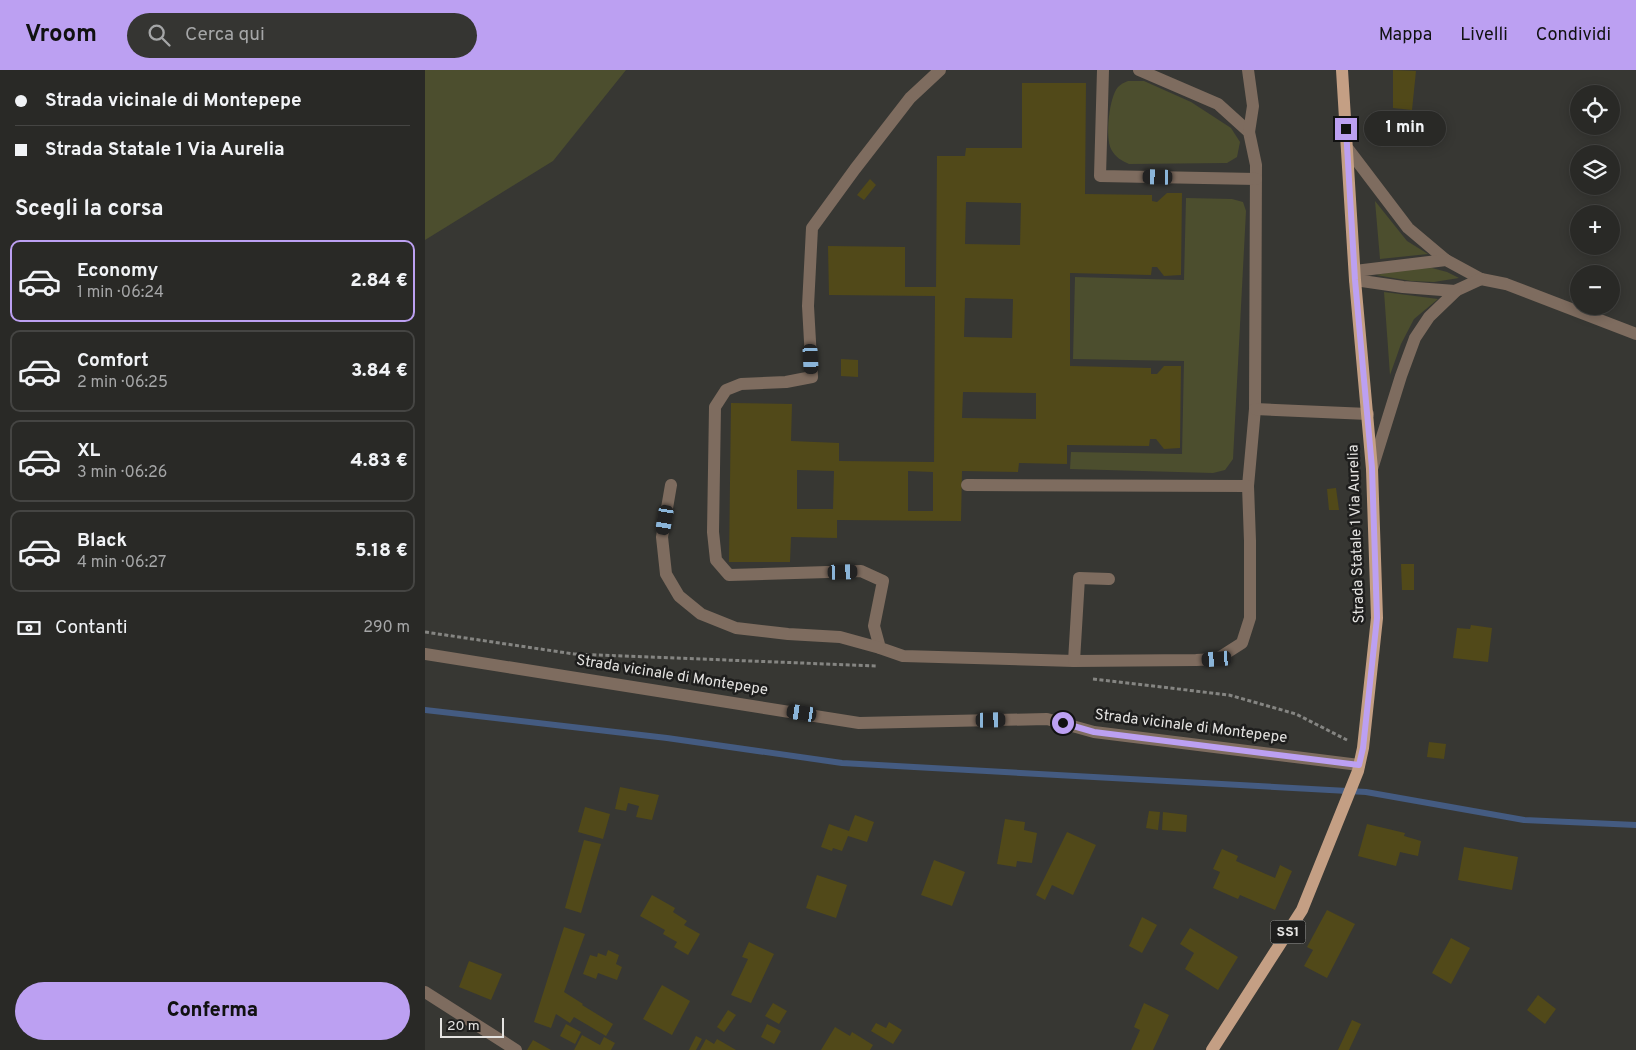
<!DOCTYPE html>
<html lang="it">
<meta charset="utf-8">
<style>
:root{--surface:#292926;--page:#353532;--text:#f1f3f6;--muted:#a5a6a7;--line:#454543;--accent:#bca0f2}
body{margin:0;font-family:Overpass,sans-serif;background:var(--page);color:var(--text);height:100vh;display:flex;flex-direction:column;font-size:19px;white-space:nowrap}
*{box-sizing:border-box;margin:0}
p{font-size:16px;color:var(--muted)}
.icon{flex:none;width:28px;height:28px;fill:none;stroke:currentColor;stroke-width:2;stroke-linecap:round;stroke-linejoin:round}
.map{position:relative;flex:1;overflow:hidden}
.sheet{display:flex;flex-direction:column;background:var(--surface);width:425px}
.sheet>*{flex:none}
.guide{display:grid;align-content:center;height:110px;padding:0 15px;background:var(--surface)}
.fabs{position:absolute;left:1145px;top:15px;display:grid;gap:10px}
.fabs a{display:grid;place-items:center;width:50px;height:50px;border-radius:50%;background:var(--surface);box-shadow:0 2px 12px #0003,0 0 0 1px var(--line);font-size:25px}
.scale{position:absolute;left:15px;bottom:12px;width:64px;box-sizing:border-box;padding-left:5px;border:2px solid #e4e3e1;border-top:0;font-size:14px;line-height:18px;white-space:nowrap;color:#e4e3e1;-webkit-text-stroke:4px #1e1e1d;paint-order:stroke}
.end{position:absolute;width:22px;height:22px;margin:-11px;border:6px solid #bca0f2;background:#111;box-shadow:0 0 0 2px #111}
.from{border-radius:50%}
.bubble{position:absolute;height:35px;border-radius:18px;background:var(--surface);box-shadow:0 2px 12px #0003,0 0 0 1px var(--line);font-size:16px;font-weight:800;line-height:35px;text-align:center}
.car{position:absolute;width:15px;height:30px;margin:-15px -8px;border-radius:6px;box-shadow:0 0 4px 1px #0007;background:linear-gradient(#222 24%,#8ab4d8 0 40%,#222 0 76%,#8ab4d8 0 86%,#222 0)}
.guide b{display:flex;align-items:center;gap:18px;height:48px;font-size:19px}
.guide b+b{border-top:1px solid var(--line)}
.guide i{width:12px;height:12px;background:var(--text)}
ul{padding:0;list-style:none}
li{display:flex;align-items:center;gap:15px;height:82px;margin:0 10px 8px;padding:0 5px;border:2px solid var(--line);border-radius:10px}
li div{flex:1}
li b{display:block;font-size:19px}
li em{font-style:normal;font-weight:800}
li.selected{border-color:var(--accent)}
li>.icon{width:45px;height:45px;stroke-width:1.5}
h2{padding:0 15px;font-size:22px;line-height:60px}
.pay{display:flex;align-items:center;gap:12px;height:55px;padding:0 15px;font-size:19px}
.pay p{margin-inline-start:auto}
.primary-button{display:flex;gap:10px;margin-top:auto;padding:10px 15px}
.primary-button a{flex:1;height:58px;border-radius:30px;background:var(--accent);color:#111;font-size:20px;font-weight:800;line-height:58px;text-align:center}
header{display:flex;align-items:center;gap:30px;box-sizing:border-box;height:70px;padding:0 25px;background:var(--accent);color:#111}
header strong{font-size:24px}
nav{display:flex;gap:28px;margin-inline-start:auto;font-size:18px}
.search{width:350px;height:45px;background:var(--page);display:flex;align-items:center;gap:12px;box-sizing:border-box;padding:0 18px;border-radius:28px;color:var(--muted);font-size:19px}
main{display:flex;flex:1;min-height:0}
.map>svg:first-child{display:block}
.green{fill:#4c4e2e}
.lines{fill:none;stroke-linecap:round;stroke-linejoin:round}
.stream{stroke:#445b81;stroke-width:6}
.building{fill:#514919;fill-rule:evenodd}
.path{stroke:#858582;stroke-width:3;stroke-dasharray:4 2.5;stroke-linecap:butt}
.service{stroke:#7e6c5f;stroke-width:12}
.minor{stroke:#7e6c5f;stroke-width:12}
.primary{stroke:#c49f84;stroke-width:12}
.route{stroke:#bca0f2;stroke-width:6}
.labels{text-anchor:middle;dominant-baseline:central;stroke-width:5;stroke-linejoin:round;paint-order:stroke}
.shield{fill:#1e1e1d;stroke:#a9a8a6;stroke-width:1}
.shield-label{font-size:14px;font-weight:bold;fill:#e4e3e1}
.street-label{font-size:15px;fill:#e4e3e1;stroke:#1e1e1d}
</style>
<header>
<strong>Vroom</strong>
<div class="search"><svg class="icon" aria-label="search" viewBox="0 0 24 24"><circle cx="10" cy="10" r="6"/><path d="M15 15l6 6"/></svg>Cerca qui</div>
<nav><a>Mappa</a><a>Livelli</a><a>Condividi</a></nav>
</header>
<main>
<section class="sheet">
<div class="guide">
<b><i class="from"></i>Strada vicinale di Montepepe</b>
<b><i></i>Strada Statale 1 Via Aurelia</b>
</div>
<h2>Scegli la corsa</h2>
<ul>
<li class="selected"><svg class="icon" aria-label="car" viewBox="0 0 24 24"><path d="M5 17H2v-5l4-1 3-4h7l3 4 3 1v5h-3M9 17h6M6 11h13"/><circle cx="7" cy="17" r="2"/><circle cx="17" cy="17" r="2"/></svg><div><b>Economy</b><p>1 min · 06:24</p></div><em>2.84 €</em></li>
<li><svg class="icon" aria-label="car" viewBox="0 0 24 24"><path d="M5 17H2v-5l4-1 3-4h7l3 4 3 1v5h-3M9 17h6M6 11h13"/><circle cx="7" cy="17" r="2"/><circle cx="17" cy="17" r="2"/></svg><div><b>Comfort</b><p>2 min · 06:25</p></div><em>3.84 €</em></li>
<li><svg class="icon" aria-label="car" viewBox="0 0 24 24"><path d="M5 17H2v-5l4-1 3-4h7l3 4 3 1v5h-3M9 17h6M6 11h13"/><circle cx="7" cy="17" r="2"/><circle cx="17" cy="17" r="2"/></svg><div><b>XL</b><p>3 min · 06:26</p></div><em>4.83 €</em></li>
<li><svg class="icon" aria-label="car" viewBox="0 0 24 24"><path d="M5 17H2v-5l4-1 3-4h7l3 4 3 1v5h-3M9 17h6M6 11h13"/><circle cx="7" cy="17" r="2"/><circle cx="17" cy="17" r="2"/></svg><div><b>Black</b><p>4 min · 06:27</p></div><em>5.18 €</em></li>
</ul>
<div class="pay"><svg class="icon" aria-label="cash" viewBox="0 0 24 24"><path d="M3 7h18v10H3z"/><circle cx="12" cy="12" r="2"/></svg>Contanti<p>290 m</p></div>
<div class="primary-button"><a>Conferma</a></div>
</section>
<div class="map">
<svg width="1211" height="980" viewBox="0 0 1211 980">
<rect width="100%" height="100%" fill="#373733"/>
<g class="green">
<path d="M0,0H201L128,91L0,170Z"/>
<path d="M703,11H719L766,32L806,58L815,72L812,87L802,93L704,94C697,91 690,87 686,79C680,67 684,27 693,17C696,14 700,12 703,11Z"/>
<path d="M761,128L807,129L818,132L821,141L808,389L800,400L788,403L645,399L646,382L757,384L759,291L648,289L650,207L759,210Z"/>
<path d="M950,131L982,171L1003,184L955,189Z"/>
<path d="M1007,198L1022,202L1034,208L1009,212L986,211L951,205L982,199Z"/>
<path d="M959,222L1013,229L989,249L976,274L965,305Z"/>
</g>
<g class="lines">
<path class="stream" d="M0,640L242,668L417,693L941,722L1099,750L1211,755"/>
</g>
<g class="building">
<path d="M968,0L991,1L987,40L968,38Z"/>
<path d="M597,13H661L660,124L727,125V131L732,132L742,123H757L756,205L739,206L732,197H727L726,205L645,203V296L726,298V304H732L739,296H756L755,378L739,379L731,369H725L724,376L642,375V394L594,393L593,402L537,401L536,451L412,450V468L366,467L365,492H304L306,333L367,334L366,371L414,373V391L509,392L510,226L404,225L403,176L480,177V217H511L512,86H540L541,78H597ZM541,132L596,133L595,175L540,174ZM540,228L588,229L587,268L539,267ZM538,322L611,323V349L537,348ZM372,400L409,401L408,439H372ZM483,401L508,402V441H483Z"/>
<path d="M445,109L451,115L439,130L432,125Z"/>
<path d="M416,289L433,290V307L416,306Z"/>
<path d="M911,418L914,440H904L902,419Z"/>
<path d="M976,494H989V520H977Z"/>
<path d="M1046,555L1067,558L1063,592L1028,588L1032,558L1045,559Z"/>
<path d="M1004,672L1021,674L1019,689L1002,687Z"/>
<path d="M195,717L234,725L227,750L211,747L214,736L203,733L201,741L190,739Z"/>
<path d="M160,737L185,744L178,769L153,762Z"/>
<path d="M724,741L735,742L733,760L721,758Z"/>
<path d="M738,742L762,745L761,762L737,760Z"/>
<path d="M430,745L449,752L442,772L423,766L417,781L408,778L407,781L396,777L404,754L424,761Z"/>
<path d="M580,749L600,752L599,760L612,763L607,793L592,791L591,797L572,794Z"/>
<path d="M942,754L980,763L979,766L996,771L993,786L975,782L971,796L933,786Z"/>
<path d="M642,762L671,775L648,825L627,815L620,830L611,825Z"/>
<path d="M159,770L176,774L156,843L140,838Z"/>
<path d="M1039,777L1093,787L1087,820L1033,810Z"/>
<path d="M797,779L813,786L811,791L850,808L855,795L867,801L850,840L815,825L813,829L788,818L795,802L788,799Z"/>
<path d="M509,790L540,802L527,836L496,825Z"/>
<path d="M392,805L422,815L411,848L381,838Z"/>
<path d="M227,825L250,838L248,842L262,851L259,855L275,864L263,885L249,877L252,872L238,864L240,860L215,846Z"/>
<path d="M902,840L930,854L902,908L879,896L888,880L882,877Z"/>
<path d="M717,847L732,855L717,883L704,876Z"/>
<path d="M139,857L160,864L139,922L158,934L157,935L188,954L181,966L149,947L145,953L131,944L126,958L109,952Z"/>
<path d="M765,858L813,887L793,920L760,899L769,883L755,874Z"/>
<path d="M1026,868L1045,878L1026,914L1007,903Z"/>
<path d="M324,872L349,884L326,933L306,925L323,889L317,887Z"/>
<path d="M183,880L194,885L191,894L197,897L192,910L173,903L171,909L158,904L165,885L172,887L173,883L181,886Z"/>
<path d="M44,891L77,904L66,930L34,917Z"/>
<path d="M237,915L265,931L247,965L218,949Z"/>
<path d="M1113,925L1131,939L1120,954L1102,940Z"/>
<path d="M348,933L362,941L354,954L340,946Z"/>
<path d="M719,933L744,945L728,980H706L715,960L709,957Z"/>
<path d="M303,940L311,945L299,962L292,957Z"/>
<path d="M927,950L936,954L924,980H913Z"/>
<path d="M464,952L477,960L468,974L446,961L451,953L461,958Z"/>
<path d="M141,954L156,962L150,974L135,966Z"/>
<path d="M342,954L356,961L349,974L336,967Z"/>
<path d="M410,957L425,966L427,962L448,975L445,980H396Z"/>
<path d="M157,965L175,975L179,967L190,973L186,980H149Z"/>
<path d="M271,966L277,969L271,980H264Z"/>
<path d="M281,969L289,974L292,969L311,980H275Z"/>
<path d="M108,970L126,980H102Z"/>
</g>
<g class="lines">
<g class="path">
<path d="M0,562L149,584L452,596"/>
<path d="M668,609L804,625L871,644L922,670"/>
</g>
<g class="service">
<path d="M515,0L485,28L430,99L387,158L383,236L387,307L361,312L316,314L301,320L290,337L288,462L291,490L304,505L436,501L458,511L449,556L455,578L478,586L649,591L771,590L792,589L817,573L825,548V471L823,416L830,339L831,95L824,62L793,34L714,0"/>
<path d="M678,0L675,106L831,109"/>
<path d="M823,0L828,36L824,62"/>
<path d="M830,339L943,344"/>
<path d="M246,415L237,467L241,504L254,526L276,544L311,558L363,564L415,567L455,578"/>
<path d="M542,415L823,416"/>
<path d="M649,591L654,508L684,509"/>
</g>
<g class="minor">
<path d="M923,79L983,158L1021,190"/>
<path d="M930,201L1021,190L1056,209L1081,214L1211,264"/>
<path d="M930,210L978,217L1030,221L1056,209"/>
<path d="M947,399L976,306L990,268L1004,247L1031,221"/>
<path d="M0,584L434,653L622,649L669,662L934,695"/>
<path d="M0,922L91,980"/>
</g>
<path class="primary" d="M787,980L877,840L933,701L938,678L952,548L947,399L930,210L917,0"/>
</g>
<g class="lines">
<path class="route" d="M638,653L669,662L934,695L938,678L952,548L947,398L930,210L921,59"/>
</g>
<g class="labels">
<rect class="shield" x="845.5" y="850.5" width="35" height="23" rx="4"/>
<g class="shield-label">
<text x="863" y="862">SS1</text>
</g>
<g class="street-label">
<text transform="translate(932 464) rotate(-92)">Strada Statale 1 Via Aurelia</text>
<text transform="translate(247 606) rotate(9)">Strada vicinale di Montepepe</text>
<text transform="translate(766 657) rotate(7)">Strada vicinale di Montepepe</text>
</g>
</g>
</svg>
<div class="fabs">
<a><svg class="icon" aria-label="locate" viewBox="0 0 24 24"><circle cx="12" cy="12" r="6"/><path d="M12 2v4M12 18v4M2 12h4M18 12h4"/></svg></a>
<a><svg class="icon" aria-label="layers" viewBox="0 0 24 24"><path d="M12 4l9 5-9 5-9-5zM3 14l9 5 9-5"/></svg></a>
<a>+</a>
<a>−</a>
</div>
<div class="scale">20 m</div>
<i class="end from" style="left:638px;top:653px"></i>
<i class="end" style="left:921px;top:59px"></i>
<div class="bubble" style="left:939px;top:41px;width:82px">1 min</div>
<i class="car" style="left:733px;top:107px;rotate:271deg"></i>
<i class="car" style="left:386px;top:289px;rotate:177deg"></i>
<i class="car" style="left:240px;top:450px;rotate:190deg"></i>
<i class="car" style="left:418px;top:502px;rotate:88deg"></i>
<i class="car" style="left:792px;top:589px;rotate:266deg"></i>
<i class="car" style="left:377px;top:643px;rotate:279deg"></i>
<i class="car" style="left:566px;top:650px;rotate:89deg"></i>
</div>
</main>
